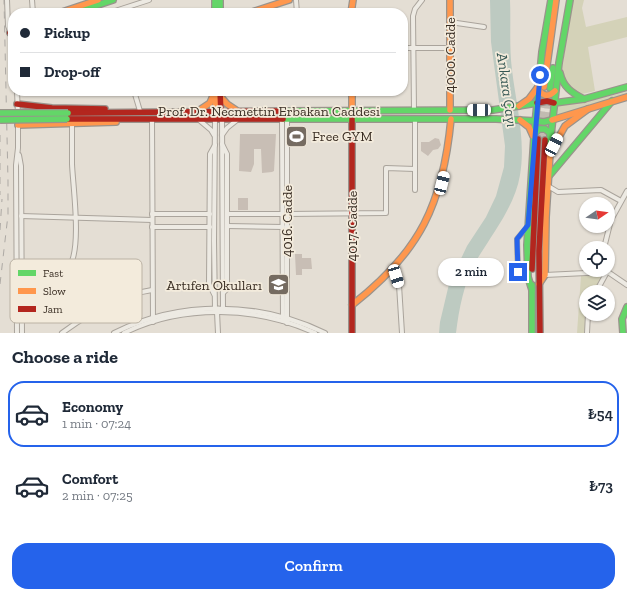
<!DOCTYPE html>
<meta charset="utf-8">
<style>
:root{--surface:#fff;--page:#f6f6f7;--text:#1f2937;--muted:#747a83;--line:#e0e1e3;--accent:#2563eb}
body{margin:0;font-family:"Zilla Slab",serif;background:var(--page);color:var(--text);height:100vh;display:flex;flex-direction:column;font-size:15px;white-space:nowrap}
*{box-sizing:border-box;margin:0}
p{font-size:13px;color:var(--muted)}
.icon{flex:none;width:22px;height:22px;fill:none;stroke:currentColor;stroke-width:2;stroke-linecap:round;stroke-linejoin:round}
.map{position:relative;height:333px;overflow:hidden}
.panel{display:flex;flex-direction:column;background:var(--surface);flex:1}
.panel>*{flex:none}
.banner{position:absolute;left:8px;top:8px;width:400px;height:88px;border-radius:16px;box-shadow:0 1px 3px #0004;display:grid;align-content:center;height:88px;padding:0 12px;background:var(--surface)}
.needle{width:26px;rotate:77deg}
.fabs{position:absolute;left:579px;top:197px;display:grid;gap:8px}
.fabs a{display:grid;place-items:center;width:36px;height:36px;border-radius:50%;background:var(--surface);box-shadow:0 1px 3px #0004;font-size:20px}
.end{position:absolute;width:18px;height:18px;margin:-9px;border:5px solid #2563eb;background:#fff;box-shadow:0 0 0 2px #fff}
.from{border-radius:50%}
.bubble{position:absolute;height:28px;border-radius:14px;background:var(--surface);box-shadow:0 1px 3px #0004;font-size:13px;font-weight:600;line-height:28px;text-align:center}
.car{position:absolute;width:12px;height:24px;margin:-12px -6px;border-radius:5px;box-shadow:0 0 3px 1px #0007;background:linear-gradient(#fff 24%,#345 0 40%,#fff 0 76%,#345 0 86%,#fff 0)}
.banner b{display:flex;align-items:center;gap:14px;height:38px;font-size:15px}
.banner b+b{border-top:1px solid var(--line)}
.banner i{width:10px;height:10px;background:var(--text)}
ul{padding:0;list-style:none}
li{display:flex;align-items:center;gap:12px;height:66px;margin:0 8px 6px;padding:0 4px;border:2px solid transparent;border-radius:16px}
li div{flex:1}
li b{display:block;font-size:15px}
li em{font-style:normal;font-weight:600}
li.on{border-color:var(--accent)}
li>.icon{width:36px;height:36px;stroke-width:1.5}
h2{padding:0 12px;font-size:18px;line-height:48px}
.action{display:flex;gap:8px;margin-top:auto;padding:8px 12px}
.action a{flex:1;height:46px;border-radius:16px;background:var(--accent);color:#fff;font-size:16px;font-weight:600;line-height:46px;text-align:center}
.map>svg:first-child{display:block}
.green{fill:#d4d2b8}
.water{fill:#bdcac1}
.building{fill:#c8beb5}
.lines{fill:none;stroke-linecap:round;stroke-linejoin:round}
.highway-tunnel{stroke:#c2bbb1;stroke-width:7;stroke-dasharray:7 3.5;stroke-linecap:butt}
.street-casing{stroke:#aaa49c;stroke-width:6}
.fast-casing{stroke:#9a938c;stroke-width:8}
.slow-casing{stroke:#9a938c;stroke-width:8}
.jam-casing{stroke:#9a938c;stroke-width:8}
.street{stroke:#edeae3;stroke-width:4}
.fast{stroke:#63d668;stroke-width:5.5}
.slow{stroke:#ff974d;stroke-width:5.5}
.jam{stroke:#b3261e;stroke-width:5.5}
.rail{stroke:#ada9a4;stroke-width:1;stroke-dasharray:7 7;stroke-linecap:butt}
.fast-bridge-casing{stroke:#9a938c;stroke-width:8;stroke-linecap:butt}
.fast-bridge{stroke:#63d668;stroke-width:5.5}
.route{stroke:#2563eb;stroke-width:5}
.labels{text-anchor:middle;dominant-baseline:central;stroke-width:3.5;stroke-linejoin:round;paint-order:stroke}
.street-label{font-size:14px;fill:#392d23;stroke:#f3ebdc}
.poi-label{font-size:14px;fill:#392d23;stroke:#f3ebdc;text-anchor:start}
.water-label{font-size:15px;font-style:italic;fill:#355753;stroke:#f3ebdc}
.key{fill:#f3ebdc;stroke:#bbb2a4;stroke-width:1}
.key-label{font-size:11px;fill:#392d23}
</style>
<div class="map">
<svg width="627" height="333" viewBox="0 0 627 333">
<rect width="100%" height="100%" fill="#e4ded4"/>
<g class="green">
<path d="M572,0H584L582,8L586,27L627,17V37L588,47L595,91L582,94L575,92L566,84L562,71Z"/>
<path d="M627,92V94L557,116L558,105L577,103Z"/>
<path d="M603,274L594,292H586L585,333H577L581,276Z"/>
</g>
<path class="water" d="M490,0H510C511,23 509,47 512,70C516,104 526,140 520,175C515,206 492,234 476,261C464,282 459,309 456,333H439L440,322L449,284L467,246L486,217L496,196L504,167L505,146L491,42Z"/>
<g class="building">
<path d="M240,134H276L274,171L272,172L262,173L261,149H254V164L251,172L239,171Z"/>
<path d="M435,138L439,139L441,145L438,149L433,150L428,156L421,151V142H429Z"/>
<rect x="238" y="198" width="10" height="12"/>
<path d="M295,254H302V258H311L312,269H302V275H296Z"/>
</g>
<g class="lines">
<g class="highway-tunnel">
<path d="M538,139L543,98"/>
<path d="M545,140L549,96"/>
</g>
<defs>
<g id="street">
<path d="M7,0L8,26L13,39"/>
<path d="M32,0L33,13"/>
<path d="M296,0L297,13"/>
<path d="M109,13L149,0"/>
<path d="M450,22L484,27"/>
<path d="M403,48H450"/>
<path d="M17,91L18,115"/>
<path d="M134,91L140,111"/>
<path d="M414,111L413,16L415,9L422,0"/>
<path d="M222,118L223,310"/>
<path d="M198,119L211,130L214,135"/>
<path d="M215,119L214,241L215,310"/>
<path d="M282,119L283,321"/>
<path d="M287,119V323"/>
<path d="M415,119V190"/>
<path d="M152,120L153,322"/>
<path d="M222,135L227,128L237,120"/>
<path d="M222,144L227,154V289L223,293"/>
<path d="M19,155L21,166L22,333"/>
<path d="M548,186L558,192L601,190L621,201"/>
<path d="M152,214H210"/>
<path d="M227,214H283"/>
<path d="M287,214L386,213V168L415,169"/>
<path d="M21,216L152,220"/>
<path d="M227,226L283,227"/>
<path d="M528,226L517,239L518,272L528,277"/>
<path d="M152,227H210"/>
<path d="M604,248L611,220L627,191"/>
<path d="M392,270L399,285L402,333"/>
<path d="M605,270L627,285"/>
<path d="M545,275L607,272"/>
<path d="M596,292L607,272"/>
<path d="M214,294L209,284L210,154L215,145"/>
<path d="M22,306C34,296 61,280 69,267C82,249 73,187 72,164C72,151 72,137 72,124"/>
<path d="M217,312L218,333"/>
<path d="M17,333L16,165L18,148V124"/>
<path d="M62,333C88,314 119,295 152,290"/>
<path d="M114,333C181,300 259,301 325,333"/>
<path d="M124,333C182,304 257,306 315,333"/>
<path d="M587,333L588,314"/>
</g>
<g id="fast">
<path d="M215,0V13"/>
<path d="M220,0V13"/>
<path d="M74,13L113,0"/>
<path d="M560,73C563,87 572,93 584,99"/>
<path d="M550,88L553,68"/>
<path d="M554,103L584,99L627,87"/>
<path d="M285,111L493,110L537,103"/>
<path d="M283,119H496L536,121"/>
<path d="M536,121L544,122L552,120"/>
<path d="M534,135L542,52L551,0"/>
<path d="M551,135L559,63L570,0"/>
<path d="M549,176L612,101"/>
<path d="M532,285V333"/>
<path d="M532,290L528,277L527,245L534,137L535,133L539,129H545L550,133V153"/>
<path d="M623,333L622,319L627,307"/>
</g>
<g id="slow">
<path d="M450,0V110"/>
<path d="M59,13L98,0"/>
<path d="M249,13L289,0"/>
<path d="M351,13L353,0"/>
<path d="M538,87C541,96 548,98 555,91"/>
<path d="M544,87L556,0"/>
<path d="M352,91V111"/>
<path d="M220,96L227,104L236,110"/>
<path d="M519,106L529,99L538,87"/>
<path d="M198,111L210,103L215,91"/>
<path d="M215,115L216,95"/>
<path d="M520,120L529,127L533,136"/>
<path d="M552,120L627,97"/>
<path d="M18,125L116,122"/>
<path d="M539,284L545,275L546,217L550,153L565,126L588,109"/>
<path d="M352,305C420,252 443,204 451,119"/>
</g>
<g id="jam">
<path d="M10,33L13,32"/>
<path d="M220,91L221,114"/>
<path d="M537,103L547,101L554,103"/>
<path d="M17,104L52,108L105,109"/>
<path d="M68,113L285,111"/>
<path d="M67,119H283"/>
<path d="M352,119V333"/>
<path d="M532,269L538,139"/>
<path d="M540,333L539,251L545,140"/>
</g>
</defs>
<use href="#street" class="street-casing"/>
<use href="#fast" class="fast-casing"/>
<use href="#slow" class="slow-casing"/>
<use href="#jam" class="jam-casing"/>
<use href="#street" class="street"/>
<use href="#fast" class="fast"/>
<use href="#slow" class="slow"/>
<use href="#jam" class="jam"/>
<g class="rail">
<path d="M0,135V195"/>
<path d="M0,230L2,199"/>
<path d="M0,284L8,215V181L4,0"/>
</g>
<defs>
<g id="fast-bridge">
<path d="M0,113H68"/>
<path d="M0,120L67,119"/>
</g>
</defs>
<use href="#fast-bridge" class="fast-bridge-casing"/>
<use href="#fast-bridge" class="fast-bridge"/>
</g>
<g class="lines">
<path class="route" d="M518,272L517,239L528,225L540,75"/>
</g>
<defs>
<symbol id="stadium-square" viewBox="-11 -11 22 22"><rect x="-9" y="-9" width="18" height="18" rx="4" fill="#756b61" stroke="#f3ebdc"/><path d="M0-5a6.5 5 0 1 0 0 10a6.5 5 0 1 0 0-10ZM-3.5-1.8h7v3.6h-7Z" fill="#fff"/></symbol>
<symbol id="school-square" viewBox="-11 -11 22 22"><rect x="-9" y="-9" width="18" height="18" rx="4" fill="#756b61" stroke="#f3ebdc"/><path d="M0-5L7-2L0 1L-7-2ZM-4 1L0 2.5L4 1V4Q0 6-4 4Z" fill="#fff"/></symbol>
</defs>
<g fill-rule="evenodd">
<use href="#stadium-square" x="284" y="124" width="25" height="25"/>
<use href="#school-square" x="266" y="272" width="25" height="25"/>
</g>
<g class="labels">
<g class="street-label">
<text transform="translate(450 55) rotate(-90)">4000. Cadde</text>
<text x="269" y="111">Prof. Dr. Necmettin Erbakan Caddesi</text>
<text transform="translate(287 221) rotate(-90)">4016. Cadde</text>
<text transform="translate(352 226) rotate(-90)">4017. Cadde</text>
</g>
<g class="poi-label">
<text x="312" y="136">Free GYM</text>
<text x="262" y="285" text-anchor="end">Artıfen Okulları</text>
</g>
<g class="water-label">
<text transform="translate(507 90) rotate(82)">Ankara Çayı</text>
</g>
</g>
<rect x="10" y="259" width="132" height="64" rx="6" class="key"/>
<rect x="18" y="270" width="18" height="6" fill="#63d668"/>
<rect x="18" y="288" width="18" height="6" fill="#ff974d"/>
<rect x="18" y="306" width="18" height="6" fill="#b3261e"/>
<g class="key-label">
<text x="43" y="277">Fast</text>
<text x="43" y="295">Slow</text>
<text x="43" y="313">Jam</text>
</g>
</svg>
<div class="fabs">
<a><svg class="needle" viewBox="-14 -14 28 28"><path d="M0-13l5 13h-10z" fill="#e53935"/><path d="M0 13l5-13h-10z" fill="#747a83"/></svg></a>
<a><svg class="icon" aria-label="locate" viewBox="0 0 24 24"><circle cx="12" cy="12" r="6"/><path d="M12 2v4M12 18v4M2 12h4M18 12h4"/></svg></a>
<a><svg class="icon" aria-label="layers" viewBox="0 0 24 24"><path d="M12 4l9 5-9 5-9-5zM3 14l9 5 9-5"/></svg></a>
</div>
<i class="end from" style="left:540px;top:75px"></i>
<i class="end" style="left:518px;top:272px"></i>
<div class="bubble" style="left:438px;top:258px;width:66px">2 min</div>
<i class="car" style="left:479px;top:110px;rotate:270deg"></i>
<i class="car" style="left:554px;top:145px;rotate:27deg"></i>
<i class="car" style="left:442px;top:183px;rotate:14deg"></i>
<i class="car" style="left:396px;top:276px;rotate:163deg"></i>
<div class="banner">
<b><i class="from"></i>Pickup</b>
<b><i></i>Drop-off</b>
</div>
</div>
<section class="panel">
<h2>Choose a ride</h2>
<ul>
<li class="on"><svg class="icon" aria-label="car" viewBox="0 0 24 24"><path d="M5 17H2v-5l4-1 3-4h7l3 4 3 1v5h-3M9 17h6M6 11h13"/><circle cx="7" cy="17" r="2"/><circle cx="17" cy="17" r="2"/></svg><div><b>Economy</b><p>1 min · 07:24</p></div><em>₺54</em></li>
<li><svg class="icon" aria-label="car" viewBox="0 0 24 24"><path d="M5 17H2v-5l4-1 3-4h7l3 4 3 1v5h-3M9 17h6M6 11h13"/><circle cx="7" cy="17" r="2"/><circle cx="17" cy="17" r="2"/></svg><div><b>Comfort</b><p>2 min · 07:25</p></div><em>₺73</em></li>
</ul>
<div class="action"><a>Confirm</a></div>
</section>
